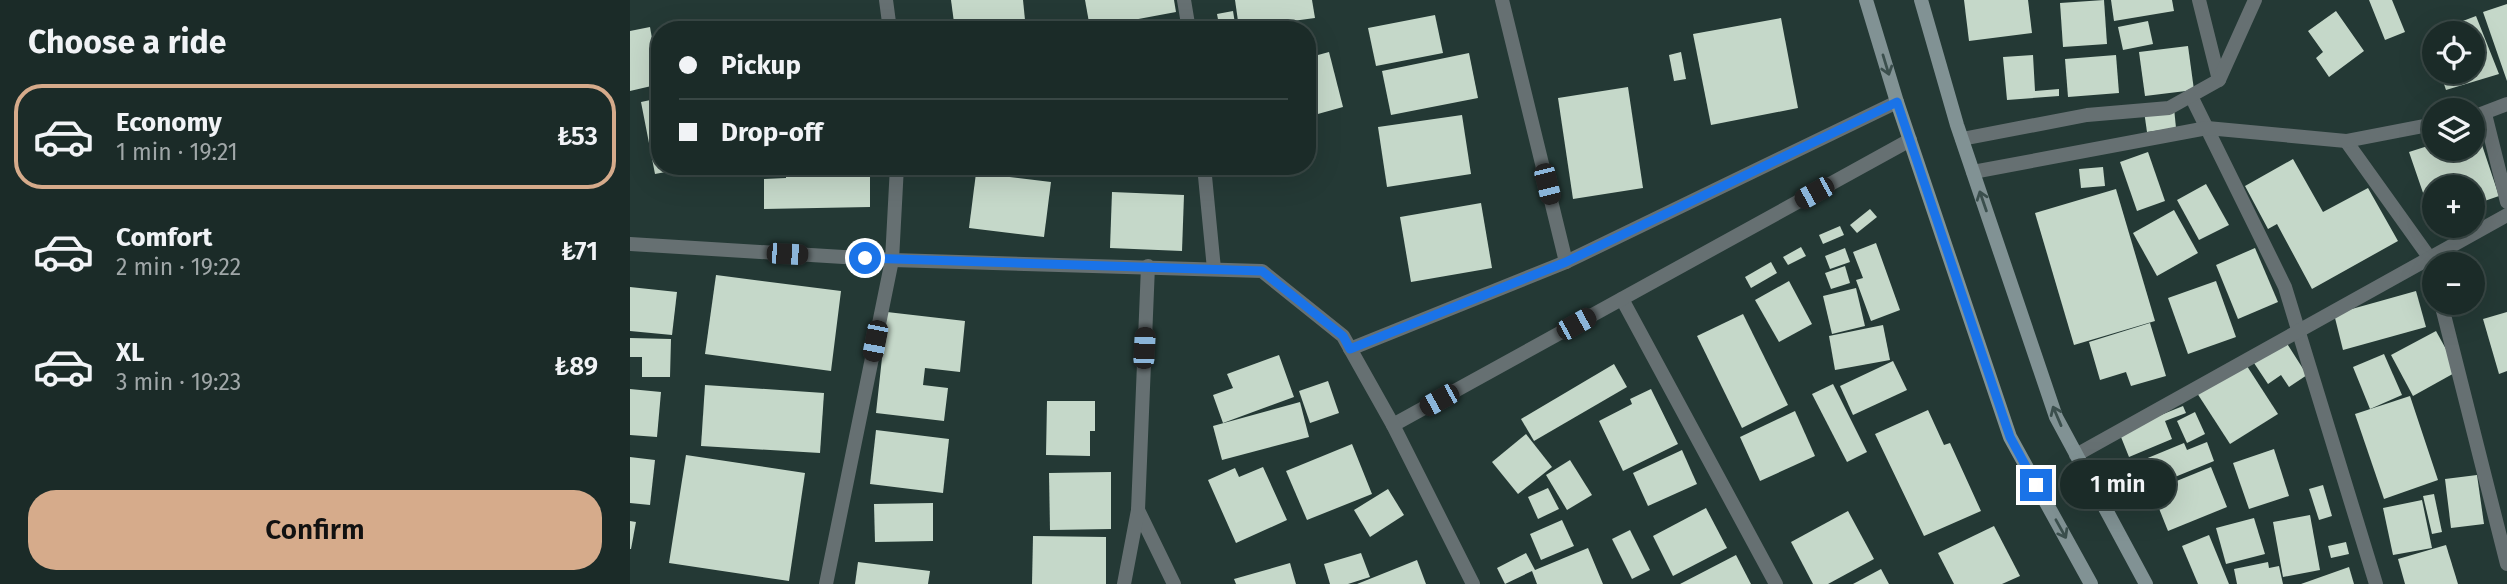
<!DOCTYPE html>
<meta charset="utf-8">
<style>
:root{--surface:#1b2b28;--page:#283734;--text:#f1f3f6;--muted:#a0a7a8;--line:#394745;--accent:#d6ab8b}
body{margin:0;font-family:"Fira Sans",sans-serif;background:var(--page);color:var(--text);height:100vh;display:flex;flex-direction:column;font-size:26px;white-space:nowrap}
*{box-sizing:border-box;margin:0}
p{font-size:23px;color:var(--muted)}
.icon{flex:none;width:38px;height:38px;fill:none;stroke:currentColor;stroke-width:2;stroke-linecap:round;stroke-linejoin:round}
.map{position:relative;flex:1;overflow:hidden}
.side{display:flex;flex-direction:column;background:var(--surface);width:630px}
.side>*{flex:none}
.banner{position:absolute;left:21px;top:21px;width:665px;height:154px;border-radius:28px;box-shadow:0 7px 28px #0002,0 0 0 2px var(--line);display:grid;align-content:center;height:154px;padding:0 28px;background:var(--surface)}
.controls{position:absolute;left:1792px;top:21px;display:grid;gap:14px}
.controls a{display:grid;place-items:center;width:63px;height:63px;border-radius:50%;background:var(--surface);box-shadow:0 7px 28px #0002,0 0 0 2px var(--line);font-size:35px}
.end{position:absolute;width:32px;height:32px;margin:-16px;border:9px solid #1a73e8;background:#fff;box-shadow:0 0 0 4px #fff}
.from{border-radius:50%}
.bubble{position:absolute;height:49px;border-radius:24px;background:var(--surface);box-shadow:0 7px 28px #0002,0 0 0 2px var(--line);font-size:23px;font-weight:600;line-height:49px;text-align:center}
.car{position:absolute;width:21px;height:42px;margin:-21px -10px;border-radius:9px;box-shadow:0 0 5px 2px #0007;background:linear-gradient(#222 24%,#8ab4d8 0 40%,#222 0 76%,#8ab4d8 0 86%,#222 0)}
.banner b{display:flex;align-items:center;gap:24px;height:66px;font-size:26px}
.banner b+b{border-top:2px solid var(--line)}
.banner i{width:18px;height:18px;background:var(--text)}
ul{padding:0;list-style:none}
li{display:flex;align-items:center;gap:21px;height:105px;margin:0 14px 10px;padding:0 14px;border:4px solid transparent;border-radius:28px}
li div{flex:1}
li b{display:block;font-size:26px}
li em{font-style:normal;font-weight:600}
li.active{border-color:var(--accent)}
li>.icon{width:63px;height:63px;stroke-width:1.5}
h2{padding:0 28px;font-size:32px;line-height:84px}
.primary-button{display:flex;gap:14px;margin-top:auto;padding:14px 28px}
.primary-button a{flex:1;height:80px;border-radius:28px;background:var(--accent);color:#111;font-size:28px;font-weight:600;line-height:80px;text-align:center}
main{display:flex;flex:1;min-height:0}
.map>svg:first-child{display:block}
.building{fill:#c5d8c9}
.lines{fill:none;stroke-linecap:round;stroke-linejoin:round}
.minor{stroke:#667072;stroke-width:14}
.tertiary{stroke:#667072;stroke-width:14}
.secondary{stroke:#819294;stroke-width:14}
.oneway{stroke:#3b4f4d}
.route{stroke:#1a73e8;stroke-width:9}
</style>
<main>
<section class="side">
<h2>Choose a ride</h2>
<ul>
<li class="active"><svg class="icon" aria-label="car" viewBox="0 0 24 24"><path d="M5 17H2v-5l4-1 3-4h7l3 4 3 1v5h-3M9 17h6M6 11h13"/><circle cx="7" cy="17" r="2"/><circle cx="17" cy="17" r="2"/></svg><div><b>Economy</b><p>1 min · 19:21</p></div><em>₺53</em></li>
<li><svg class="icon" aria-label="car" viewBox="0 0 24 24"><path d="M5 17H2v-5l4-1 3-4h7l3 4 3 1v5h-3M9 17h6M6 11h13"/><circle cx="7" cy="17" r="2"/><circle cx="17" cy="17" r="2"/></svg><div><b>Comfort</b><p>2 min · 19:22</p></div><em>₺71</em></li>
<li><svg class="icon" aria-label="car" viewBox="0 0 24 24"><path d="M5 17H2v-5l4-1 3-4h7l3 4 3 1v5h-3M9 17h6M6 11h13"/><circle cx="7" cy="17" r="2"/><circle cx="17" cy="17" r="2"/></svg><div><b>XL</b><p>3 min · 19:23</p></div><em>₺89</em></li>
</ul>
<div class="primary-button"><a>Confirm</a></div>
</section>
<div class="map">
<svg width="1877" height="584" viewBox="0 0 1877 584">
<rect width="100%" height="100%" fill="#243935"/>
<g class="building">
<path d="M321,0H393L396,30H325Z"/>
<path d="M455,0H544L546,12L460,28Z"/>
<path d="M605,0H682L685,18L609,28Z"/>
<path d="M1334,0H1398L1402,33L1339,41Z"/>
<path d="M1474,0L1477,44L1433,47L1430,3Z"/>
<path d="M1481,0H1542L1544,11L1484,21Z"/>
<path d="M1739,0H1762L1775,32L1755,40Z"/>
<path d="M1877,4V81L1853,12Z"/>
<path d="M603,11L606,30H590L587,14Z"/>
<path d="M1706,11L1734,51L1699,77L1686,58L1693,52L1678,31Z"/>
<path d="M805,15L813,53L746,66L738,28Z"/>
<path d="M1846,16L1869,74L1816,90L1810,72H1843V33H1804V58L1796,35Z"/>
<path d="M1151,18L1168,108L1081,125L1063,34Z"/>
<path d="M1518,21L1523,44L1493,50L1488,27Z"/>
<path d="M20,27L30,84L0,91V31Z"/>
<path d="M1558,46L1564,90L1515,96L1509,52Z"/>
<path d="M699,52L713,107L677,117V58Z"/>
<path d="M1051,52L1056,79L1044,81L1039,55Z"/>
<path d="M839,53L848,98L761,115L752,71Z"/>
<path d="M1403,55L1405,91L1429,89V96L1377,100L1373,57Z"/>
<path d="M1486,55L1489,93L1438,97L1435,59Z"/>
<path d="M998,87L1013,188L943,199L928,98Z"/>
<path d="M30,98V166L57,168L25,174L11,102Z"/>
<path d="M1544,108L1546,128L1517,132L1514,111Z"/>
<path d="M832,115L841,174L757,187L748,127Z"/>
<path d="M1847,130L1869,196L1843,205V187H1804V218L1802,219L1779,152L1804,144V149H1843V131Z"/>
<path d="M1518,152L1535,201L1507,211L1490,162Z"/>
<path d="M1663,159L1693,212L1738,188L1768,241L1682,289L1647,224L1638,229L1615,186Z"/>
<path d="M156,166H240V207L134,209V179L156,178Z"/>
<path d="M1473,167L1475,186L1451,188L1449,169Z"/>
<path d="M346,173L421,182L414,237L339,228Z"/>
<path d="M1576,184L1599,225L1569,240L1547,200Z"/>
<path d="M1486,189L1525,321L1444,345L1405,213Z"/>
<path d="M482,192L554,195L552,251L480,248Z"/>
<path d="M851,203L862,268L781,282L770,217Z"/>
<path d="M1240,209L1247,217L1227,233L1220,225Z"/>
<path d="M1544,210L1568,253L1527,276L1503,233Z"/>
<path d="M1210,226L1214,235L1193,244L1189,235Z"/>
<path d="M1246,243L1270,310L1241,321L1226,280L1233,278L1223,252Z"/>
<path d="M1171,247L1176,256L1158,265L1153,257Z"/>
<path d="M1215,248L1220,262L1200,269L1195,256Z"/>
<path d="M1625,248L1648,302L1608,319L1586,265Z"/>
<path d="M1141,262L1147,273L1121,288L1115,277Z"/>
<path d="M1215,266L1220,283L1201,289L1195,273Z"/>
<path d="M86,275L211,291L201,371L75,354Z"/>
<path d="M1159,281L1182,324L1149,342L1125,300Z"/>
<path d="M1586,281L1606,337L1558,354L1538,298Z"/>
<path d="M0,287L47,292L42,335L0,331Z"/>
<path d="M1226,288L1235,326L1202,334L1193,296Z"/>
<path d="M1786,291L1796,327L1713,350L1704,314Z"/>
<path d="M257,312L335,321L330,372L295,368L293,385L318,388L314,421L246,413Z"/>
<path d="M1877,312V371L1869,374L1853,319Z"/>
<path d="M1113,314L1158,405L1112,428L1067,336Z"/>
<path d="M1520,323L1536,376L1501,386L1496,372L1470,380L1459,342Z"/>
<path d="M1253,325L1260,360L1205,370L1199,336Z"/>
<path d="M1806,331L1828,371L1783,396L1761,355Z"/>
<path d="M0,338L41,339L40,377H12V357H0Z"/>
<path d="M1656,342L1677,375L1659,387L1651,375L1638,384L1624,363Z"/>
<path d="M1754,354L1772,395L1740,409L1723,367Z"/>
<path d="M649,355L664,397L593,423L583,395L603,388L597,374Z"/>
<path d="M1263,361L1277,390L1223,415L1210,386Z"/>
<path d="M1615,363L1648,414L1600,444L1567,393Z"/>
<path d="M984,364L997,387L904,441L891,419Z"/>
<path d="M698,381L709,413L680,423L669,391Z"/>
<path d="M1203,384L1237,452L1217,462L1182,394Z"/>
<path d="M75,385L194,393L190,453L71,446Z"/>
<path d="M0,389L31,392L27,437L0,435Z"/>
<path d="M1021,389L1048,444L993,471L969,421L1002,404L1000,399Z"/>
<path d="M1780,396L1808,480L1754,499L1725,414Z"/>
<path d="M417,401H465V431H460V456L416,455Z"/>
<path d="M670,402L679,437L592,460L583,426Z"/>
<path d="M1553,406L1556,413L1535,421L1542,439L1499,457L1489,432Z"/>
<path d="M1298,410L1314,445L1320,443L1351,511L1294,536L1245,434Z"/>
<path d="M1165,411L1185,456L1130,481L1110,437Z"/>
<path d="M1565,412L1575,434L1557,443L1547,421Z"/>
<path d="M246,430L319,439L313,493L240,484Z"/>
<path d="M896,434L922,467L888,494L862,462Z"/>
<path d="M1577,442L1584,461L1518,488L1508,462L1554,443L1557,450Z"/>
<path d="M722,444L742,494L677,520L656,471Z"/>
<path d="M1644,449L1659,496L1619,509L1603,463Z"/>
<path d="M1052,450L1067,484L1018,506L1003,473Z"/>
<path d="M56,455L175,473L159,581L39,563Z"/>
<path d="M0,457L25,460L20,505L0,503Z"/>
<path d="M940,460L962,495L937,510L916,475Z"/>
<path d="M633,467L657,520L606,543L578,480L605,468L609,477Z"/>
<path d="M1581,467L1597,507L1538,531L1522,491Z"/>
<path d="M481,472V529L420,530L419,473Z"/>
<path d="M1847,475L1854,524L1821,528L1815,479Z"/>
<path d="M1693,485L1702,516L1689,520L1679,489Z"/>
<path d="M918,488L929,509L908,519L898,497Z"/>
<path d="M758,489L774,515L740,537L724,510Z"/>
<path d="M1804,494L1812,532L1802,534L1793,496Z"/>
<path d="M1792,500L1802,548L1763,555L1753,508Z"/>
<path d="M303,503V541L245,542L244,504Z"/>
<path d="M1076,508L1097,548L1043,576L1023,536Z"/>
<path d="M1218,511L1244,559L1198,584H1183L1161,542Z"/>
<path d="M1680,515L1690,570L1653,577L1643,522Z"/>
<path d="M1624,518L1635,554L1596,564L1586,528Z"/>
<path d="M932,520L944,546L911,560L900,534Z"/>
<path d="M0,521L6,522L1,549H0Z"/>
<path d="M1364,526L1390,576L1372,584H1324L1308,553Z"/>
<path d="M1000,530L1020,570L1002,579L982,539Z"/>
<path d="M1579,535L1599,584H1568L1552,546Z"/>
<path d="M403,536L476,537V584H402Z"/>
<path d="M1716,542L1719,554L1701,558L1698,546Z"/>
<path d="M1816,545L1828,584H1775L1768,559Z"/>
<path d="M958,548L973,584H907L902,571L875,584L867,568L896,553L905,570Z"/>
<path d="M731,553L740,577L718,584H700L694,564Z"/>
<path d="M1106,555L1121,584H1050Z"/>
<path d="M787,560L796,584H727Z"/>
<path d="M228,562L300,571L298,584H225Z"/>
<path d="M1638,562L1639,568L1649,566L1653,584H1607L1604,569Z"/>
<path d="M660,563L666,584H606L604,579Z"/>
<path d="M1719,567L1724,584H1671Z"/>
<path d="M1251,569L1259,584H1223Z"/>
</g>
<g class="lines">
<g class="minor">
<path d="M256,0L260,30"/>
<path d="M554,0L559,30"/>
<path d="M872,0L936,262"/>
<path d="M1569,0L1589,80"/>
<path d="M1561,96L1655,287L1746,584"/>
<path d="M1855,114L1877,202"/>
<path d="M1843,117L1877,104"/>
<path d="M1332,139L1457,115L1539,108L1589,80L1625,0"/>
<path d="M1716,141L1799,257L1804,277"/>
<path d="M574,166L584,269"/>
<path d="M1343,172L1577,128L1716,141L1804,124"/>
<path d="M992,299L1146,584"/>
<path d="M1811,303L1877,564"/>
<path d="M720,349L936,262L1267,102"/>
<path d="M763,425L1280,140"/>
<path d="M1446,455L1877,215"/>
<path d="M508,510L544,584"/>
<path d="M196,584L262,260L267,166"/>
<path d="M494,584L508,510L518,266"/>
</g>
<path class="tertiary" d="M0,244L262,260L632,271L713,336L763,425L843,584"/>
<g class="secondary">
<path d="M1236,0L1267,102L1380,437L1461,584"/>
<path d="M1291,0L1327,125L1426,417L1516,584"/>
</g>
</g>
<defs><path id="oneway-shaft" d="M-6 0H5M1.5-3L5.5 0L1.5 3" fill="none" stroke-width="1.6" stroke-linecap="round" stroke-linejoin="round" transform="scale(1.75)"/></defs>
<g class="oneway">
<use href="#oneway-shaft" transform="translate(1256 65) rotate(73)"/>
<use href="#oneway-shaft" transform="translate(1353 201) rotate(-109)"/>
<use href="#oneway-shaft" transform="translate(1427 416) rotate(-113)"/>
<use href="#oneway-shaft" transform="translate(1431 529) rotate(61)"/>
</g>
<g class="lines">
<path class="route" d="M235,258L632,271L713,336L720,349L936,262L1267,102L1380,437L1406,485"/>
</g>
</svg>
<div class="controls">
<a><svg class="icon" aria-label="locate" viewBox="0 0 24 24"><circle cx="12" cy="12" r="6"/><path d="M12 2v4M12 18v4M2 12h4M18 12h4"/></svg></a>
<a><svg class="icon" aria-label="layers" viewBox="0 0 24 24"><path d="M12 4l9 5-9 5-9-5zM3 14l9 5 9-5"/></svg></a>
<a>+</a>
<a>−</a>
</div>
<i class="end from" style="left:235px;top:258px"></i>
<i class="end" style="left:1406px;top:485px"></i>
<div class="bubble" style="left:1430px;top:460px;width:116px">1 min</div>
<i class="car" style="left:917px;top:184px;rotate:166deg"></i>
<i class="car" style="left:1184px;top:193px;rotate:241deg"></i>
<i class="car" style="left:157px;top:254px;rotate:93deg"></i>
<i class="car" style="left:946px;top:324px;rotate:61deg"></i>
<i class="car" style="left:245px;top:341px;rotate:191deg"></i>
<i class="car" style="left:514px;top:348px;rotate:3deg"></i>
<i class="car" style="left:809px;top:400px;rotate:241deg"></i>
<div class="banner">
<b><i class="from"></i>Pickup</b>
<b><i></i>Drop-off</b>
</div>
</div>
</main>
